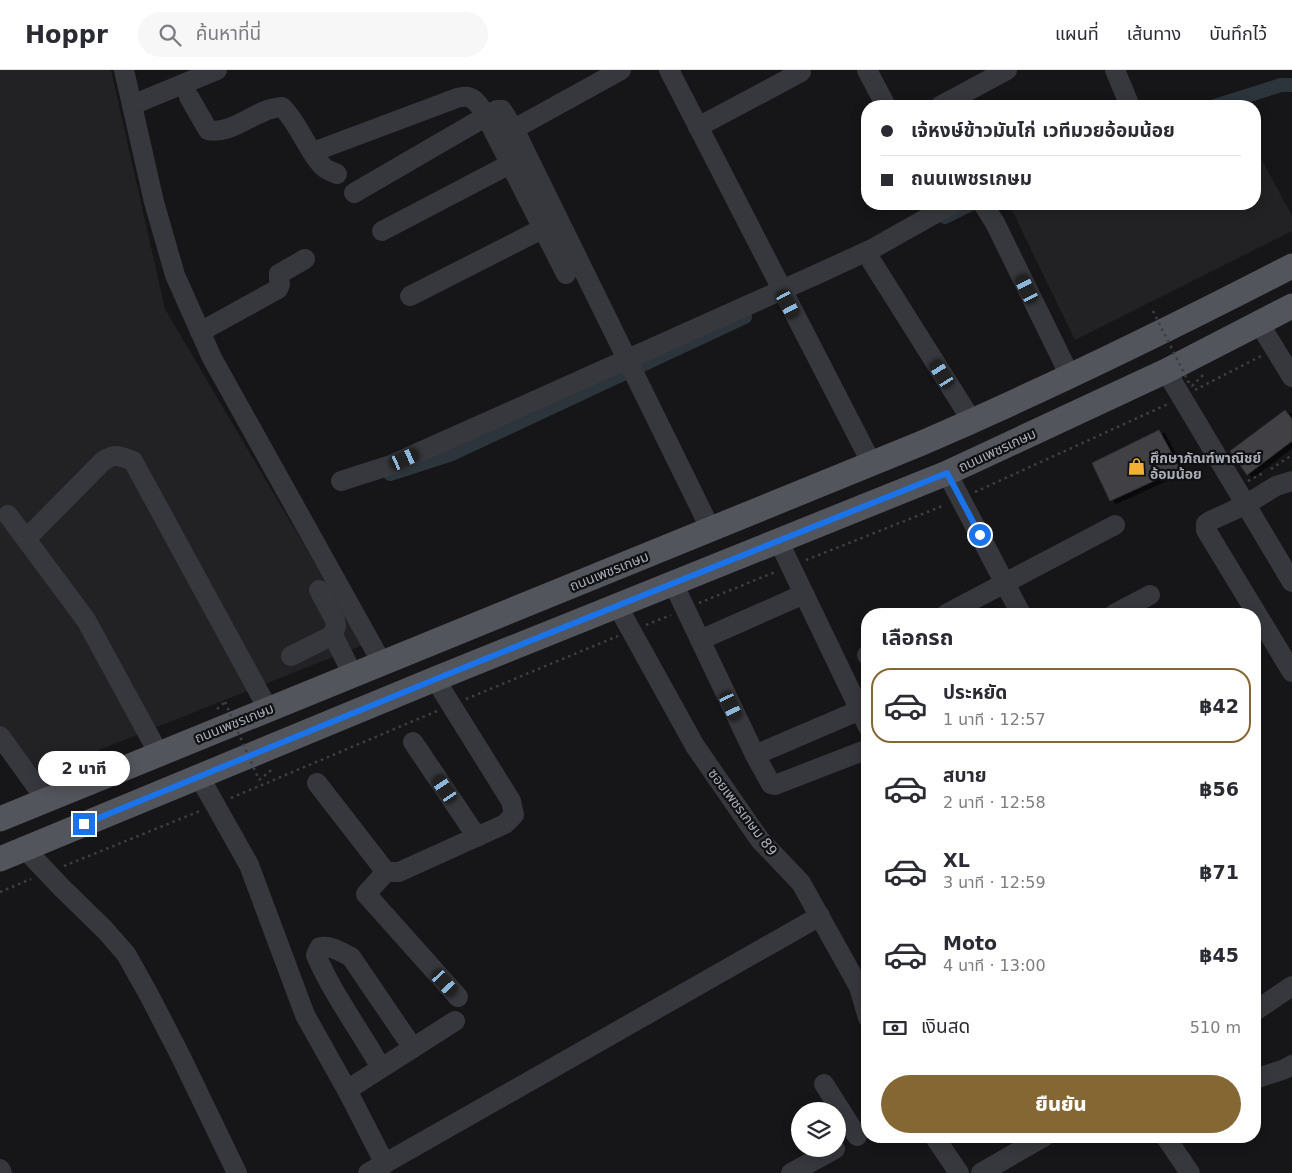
<!DOCTYPE html>
<html lang="th">
<meta charset="utf-8">
<style>
:root{--surface:#fff;--page:#f7f7f7;--text:#2b2b33;--muted:#7c7c81;--line:#e1e1e2;--accent:#856733}
body{margin:0;font-family:"DejaVu Sans","Noto Sans Thai",sans-serif;background:var(--page);color:var(--text);height:100vh;display:flex;flex-direction:column;font-size:19px;white-space:nowrap}
*{box-sizing:border-box;margin:0}
p{font-size:16px;color:var(--muted)}
.icon{flex:none;width:28px;height:28px;fill:none;stroke:currentColor;stroke-width:2;stroke-linecap:round;stroke-linejoin:round}
.map{position:relative;flex:1;overflow:hidden}
.panel{position:absolute;left:861px;top:538px;width:400px;height:535px;display:flex;flex-direction:column;background:var(--surface);border-radius:20px;box-shadow:0 2px 12px #0003}
.panel>*{flex:none}
.hud{position:absolute;left:861px;top:30px;width:400px;height:110px;border-radius:20px;box-shadow:0 2px 12px #0003;display:grid;align-content:center;height:110px;padding:0 20px;background:var(--surface)}
.controls{position:absolute;left:791px;top:1032px;display:grid;gap:10px}
.controls a{display:grid;place-items:center;width:55px;height:55px;border-radius:50%;background:var(--surface);box-shadow:0 2px 12px #0003;font-size:25px}
.end{position:absolute;width:22px;height:22px;margin:-11px;border:6px solid #1a73e8;background:#fff;box-shadow:0 0 0 2px #fff}
.from{border-radius:50%}
.bubble{position:absolute;height:35px;border-radius:18px;background:var(--surface);box-shadow:0 2px 12px #0003;font-size:16px;font-weight:800;line-height:35px;text-align:center}
.car{position:absolute;width:15px;height:30px;margin:-15px -8px;border-radius:6px;box-shadow:0 0 4px 1px #0007;background:linear-gradient(#222 24%,#8ab4d8 0 40%,#222 0 76%,#8ab4d8 0 86%,#222 0)}
.hud b{display:flex;align-items:center;gap:18px;height:48px;font-size:19px}
.hud b+b{border-top:1px solid var(--line)}
.hud i{width:12px;height:12px;background:var(--text)}
ul{padding:0;list-style:none}
li{display:flex;align-items:center;gap:15px;height:75px;margin:0 10px 8px;padding:0 10px;border:2px solid transparent;border-radius:20px}
li div{flex:1}
li b{display:block;font-size:19px}
li em{font-style:normal;font-weight:800}
li.selected{border-color:var(--accent)}
li>.icon{width:45px;height:45px;stroke-width:1.5}
h2{padding:0 20px;font-size:22px;line-height:60px}
.pay{display:flex;align-items:center;gap:12px;height:55px;padding:0 20px;font-size:19px}
.pay p{margin-inline-start:auto}
.action{display:flex;gap:10px;margin-top:auto;padding:10px 20px}
.action a{flex:1;height:58px;border-radius:30px;background:var(--accent);color:#fff;font-size:20px;font-weight:800;line-height:58px;text-align:center}
header{display:flex;align-items:center;gap:30px;box-sizing:border-box;height:70px;padding:0 25px;background:var(--surface);border-bottom:1px solid var(--line)}
header strong{font-size:24px}
nav{display:flex;gap:28px;margin-inline-start:auto;font-size:18px}
.search{width:350px;height:45px;background:var(--page);display:flex;align-items:center;gap:12px;box-sizing:border-box;padding:0 18px;border-radius:28px;color:var(--muted);font-size:19px}
.map>svg:first-child{display:block}
.built{fill:#222225}
.lines{fill:none;stroke-linecap:round;stroke-linejoin:round}
.canal{stroke:#2c353c;stroke-width:14}
.building{fill:#404145;stroke:#303034;filter:url(#shadow)}
.path{stroke:#3d3f44;stroke-width:2.5;stroke-dasharray:2.5 4;stroke-linecap:butt}
.minor{stroke:#37383d;stroke-width:20}
.major{stroke:#53555c;stroke-width:25}
.path-bridge{stroke:#3d3f44;stroke-width:2.5;stroke-dasharray:2.5 4;stroke-linecap:butt}
.route{stroke:#1a73e8;stroke-width:6}
.labels{text-anchor:middle;dominant-baseline:central;stroke-width:4.5;stroke-linejoin:round;paint-order:stroke}
.street-label{font-size:14px;fill:#a8adb8;stroke:#111113}
.poi-label{font-size:14px;font-weight:bold;fill:#a8adb8;stroke:#111113;text-anchor:start}
</style>
<header>
<strong>Hoppr</strong>
<div class="search"><svg class="icon" aria-label="search" viewBox="0 0 24 24"><circle cx="10" cy="10" r="6"/><path d="M15 15l6 6"/></svg>ค้นหาที่นี่</div>
<nav><a>แผนที่</a><a>เส้นทาง</a><a>บันทึกไว้</a></nav>
</header>
<div class="map">
<svg width="1292" height="1103" viewBox="0 0 1292 1103">
<defs>
<filter id="shadow"><feDropShadow dx="5.5" dy="3" stdDeviation="0" flood-color="#0009"/></filter>
</defs>
<rect width="100%" height="100%" fill="#161618"/>
<g class="built">
<path d="M0,0H111L165,239L363,575L29,708L0,669Z"/>
<path d="M1255,77L1292,146V161L1075,270L1009,134H1255Z"/>
</g>
<g class="lines">
<g class="canal">
<path d="M1215,36L1281,15H1292"/>
<path d="M945,147L971,134"/>
<path d="M390,404L452,384L745,247"/>
</g>
</g>
<g class="building">
<path d="M1285,340L1292,349V371L1247,405L1230,381Z"/>
<path d="M1159,360L1180,399L1110,431L1092,393Z"/>
</g>
<g class="lines">
<g class="path">
<path d="M1192,316L1203,305"/>
<path d="M1195,320L1261,286"/>
<path d="M1271,399L1292,385"/>
<path d="M1248,411L1263,403"/>
<path d="M975,422L1168,334"/>
<path d="M806,490L945,435"/>
<path d="M699,533L775,502"/>
<path d="M646,555L671,545"/>
<path d="M466,629L618,566"/>
<path d="M217,639L225,632"/>
<path d="M259,710L274,698"/>
<path d="M231,728L437,641"/>
<path d="M64,796L200,741"/>
<path d="M0,822L31,809"/>
</g>
<g class="minor">
<path d="M124,0L154,132L175,205L212,288L382,593"/>
<path d="M669,0L872,394"/>
<path d="M867,0L886,36"/>
<path d="M1115,0L1130,36"/>
<path d="M189,27L208,60C232,66 256,38 282,37C299,53 310,87 326,99C329,101 333,102 337,104"/>
<path d="M132,35L217,0"/>
<path d="M940,36L1007,0"/>
<path d="M698,57L801,2"/>
<path d="M514,59L711,460"/>
<path d="M313,82L457,28C473,23 478,33 486,46L566,204"/>
<path d="M354,123L497,40H502L514,59L621,0"/>
<path d="M983,134L995,153L1070,306"/>
<path d="M382,161L510,94"/>
<path d="M872,192L972,351"/>
<path d="M410,226L542,159"/>
<path d="M1259,253L1292,307"/>
<path d="M200,262L278,219L280,214L279,209V204L305,189"/>
<path d="M1166,301L1292,512"/>
<path d="M947,403L1021,544"/>
<path d="M341,411L391,395L822,202L874,178L952,134"/>
<path d="M1292,411L1276,416L1245,435L1210,451L1206,454V460L1292,602"/>
<path d="M8,445L86,550L159,684"/>
<path d="M26,469L103,391C116,383 119,386 133,391L268,639"/>
<path d="M779,472L868,657"/>
<path d="M673,513L755,685L771,714L775,715L868,679"/>
<path d="M319,520L335,550L336,556L333,565"/>
<path d="M617,535L695,676L760,770L801,813L859,917L868,948"/>
<path d="M946,544L1115,455"/>
<path d="M1114,544L1150,525"/>
<path d="M700,570L804,524"/>
<path d="M867,585H868"/>
<path d="M291,586L333,565L353,605"/>
<path d="M0,666L46,730"/>
<path d="M413,672L477,767"/>
<path d="M755,685L860,640"/>
<path d="M199,706L249,795L305,945L347,1020L385,1094"/>
<path d="M317,713L386,802H399L505,754L514,745L511,731L435,609"/>
<path d="M25,779L61,817L105,860L126,884L149,925L180,985L237,1103"/>
<path d="M386,802L366,824L458,927"/>
<path d="M1255,941L1292,916"/>
<path d="M381,998C360,960 333,925 316,885L320,877C331,875 341,882 351,887L413,978"/>
<path d="M1258,1008L1285,999L1292,995"/>
<path d="M824,1014L857,1066"/>
<path d="M347,1020L455,951"/>
<path d="M934,1066L959,1103"/>
<path d="M1165,1066L1190,1103"/>
<path d="M0,1099L2,1103"/>
<path d="M368,1103L820,846"/>
<path d="M791,1103L835,1079"/>
<path d="M981,1103L1045,1066"/>
</g>
<g class="major">
<path d="M0,749L922,373C1047,319 1170,259 1292,196"/>
<path d="M0,789L435,609L947,403L1166,301L1292,236"/>
</g>
<g class="path-bridge">
<path d="M1153,241L1191,317"/>
<path d="M225,632L259,710"/>
</g>
</g>
<g class="lines">
<path class="route" d="M84,754L453,602L947,403L980,465"/>
</g>
<defs>
<symbol id="shop-bare" viewBox="-9 -9 18 18"><path d="M-5-2.5h2.3a2.7 3.5 0 0 1 5.4 0H5L5.5 6h-11ZM-1.5-2.5h3a1.5 2.3 0 0 0-3 0Z" fill="#f2b134" stroke="#111113" stroke-width="2.5" paint-order="stroke"/></symbol>
</defs>
<g fill-rule="evenodd">
<use href="#shop-bare" x="1124" y="384" width="25" height="25"/>
</g>
<g class="labels">
<g class="street-label">
<text transform="translate(997 380) rotate(-25)">ถนนเพชรเกษม</text>
<text transform="translate(609 501) rotate(-22)">ถนนเพชรเกษม</text>
<text transform="translate(234 653) rotate(-22)">ถนนเพชรเกษม</text>
<text transform="translate(743 742) rotate(53)">ซอยเพชรเกษม 89</text>
</g>
<g class="poi-label">
<text x="1150" y="388">ศึกษาภัณฑ์พาณิชย์<tspan x="1150" dy="16">อ้อมน้อย</tspan></text>
</g>
</g>
</svg>
<div class="controls">
<a><svg class="icon" aria-label="layers" viewBox="0 0 24 24"><path d="M12 4l9 5-9 5-9-5zM3 14l9 5 9-5"/></svg></a>
</div>
<i class="end from" style="left:980px;top:465px"></i>
<i class="end" style="left:84px;top:754px"></i>
<div class="bubble" style="left:38px;top:681px;width:92px">2 นาที</div>
<i class="car" style="left:1027px;top:219px;rotate:334deg"></i>
<i class="car" style="left:788px;top:234px;rotate:152deg"></i>
<i class="car" style="left:942px;top:304px;rotate:328deg"></i>
<i class="car" style="left:405px;top:389px;rotate:66deg"></i>
<i class="car" style="left:731px;top:636px;rotate:155deg"></i>
<i class="car" style="left:445px;top:719px;rotate:326deg"></i>
<i class="car" style="left:445px;top:913px;rotate:138deg"></i>
<div class="hud">
<b><i class="from"></i>เจ้หงษ์ข้าวมันไก่ เวทีมวยอ้อมน้อย</b>
<b><i></i>ถนนเพชรเกษม</b>
</div>
<section class="panel">
<h2>เลือกรถ</h2>
<ul>
<li class="selected"><svg class="icon" aria-label="car" viewBox="0 0 24 24"><path d="M5 17H2v-5l4-1 3-4h7l3 4 3 1v5h-3M9 17h6M6 11h13"/><circle cx="7" cy="17" r="2"/><circle cx="17" cy="17" r="2"/></svg><div><b>ประหยัด</b><p>1 นาที · 12:57</p></div><em>฿42</em></li>
<li><svg class="icon" aria-label="car" viewBox="0 0 24 24"><path d="M5 17H2v-5l4-1 3-4h7l3 4 3 1v5h-3M9 17h6M6 11h13"/><circle cx="7" cy="17" r="2"/><circle cx="17" cy="17" r="2"/></svg><div><b>สบาย</b><p>2 นาที · 12:58</p></div><em>฿56</em></li>
<li><svg class="icon" aria-label="car" viewBox="0 0 24 24"><path d="M5 17H2v-5l4-1 3-4h7l3 4 3 1v5h-3M9 17h6M6 11h13"/><circle cx="7" cy="17" r="2"/><circle cx="17" cy="17" r="2"/></svg><div><b>XL</b><p>3 นาที · 12:59</p></div><em>฿71</em></li>
<li><svg class="icon" aria-label="car" viewBox="0 0 24 24"><path d="M5 17H2v-5l4-1 3-4h7l3 4 3 1v5h-3M9 17h6M6 11h13"/><circle cx="7" cy="17" r="2"/><circle cx="17" cy="17" r="2"/></svg><div><b>Moto</b><p>4 นาที · 13:00</p></div><em>฿45</em></li>
</ul>
<div class="pay"><svg class="icon" aria-label="cash" viewBox="0 0 24 24"><path d="M3 7h18v10H3z"/><circle cx="12" cy="12" r="2"/></svg>เงินสด<p>510 m</p></div>
<div class="action"><a>ยืนยัน</a></div>
</section>
</div>
